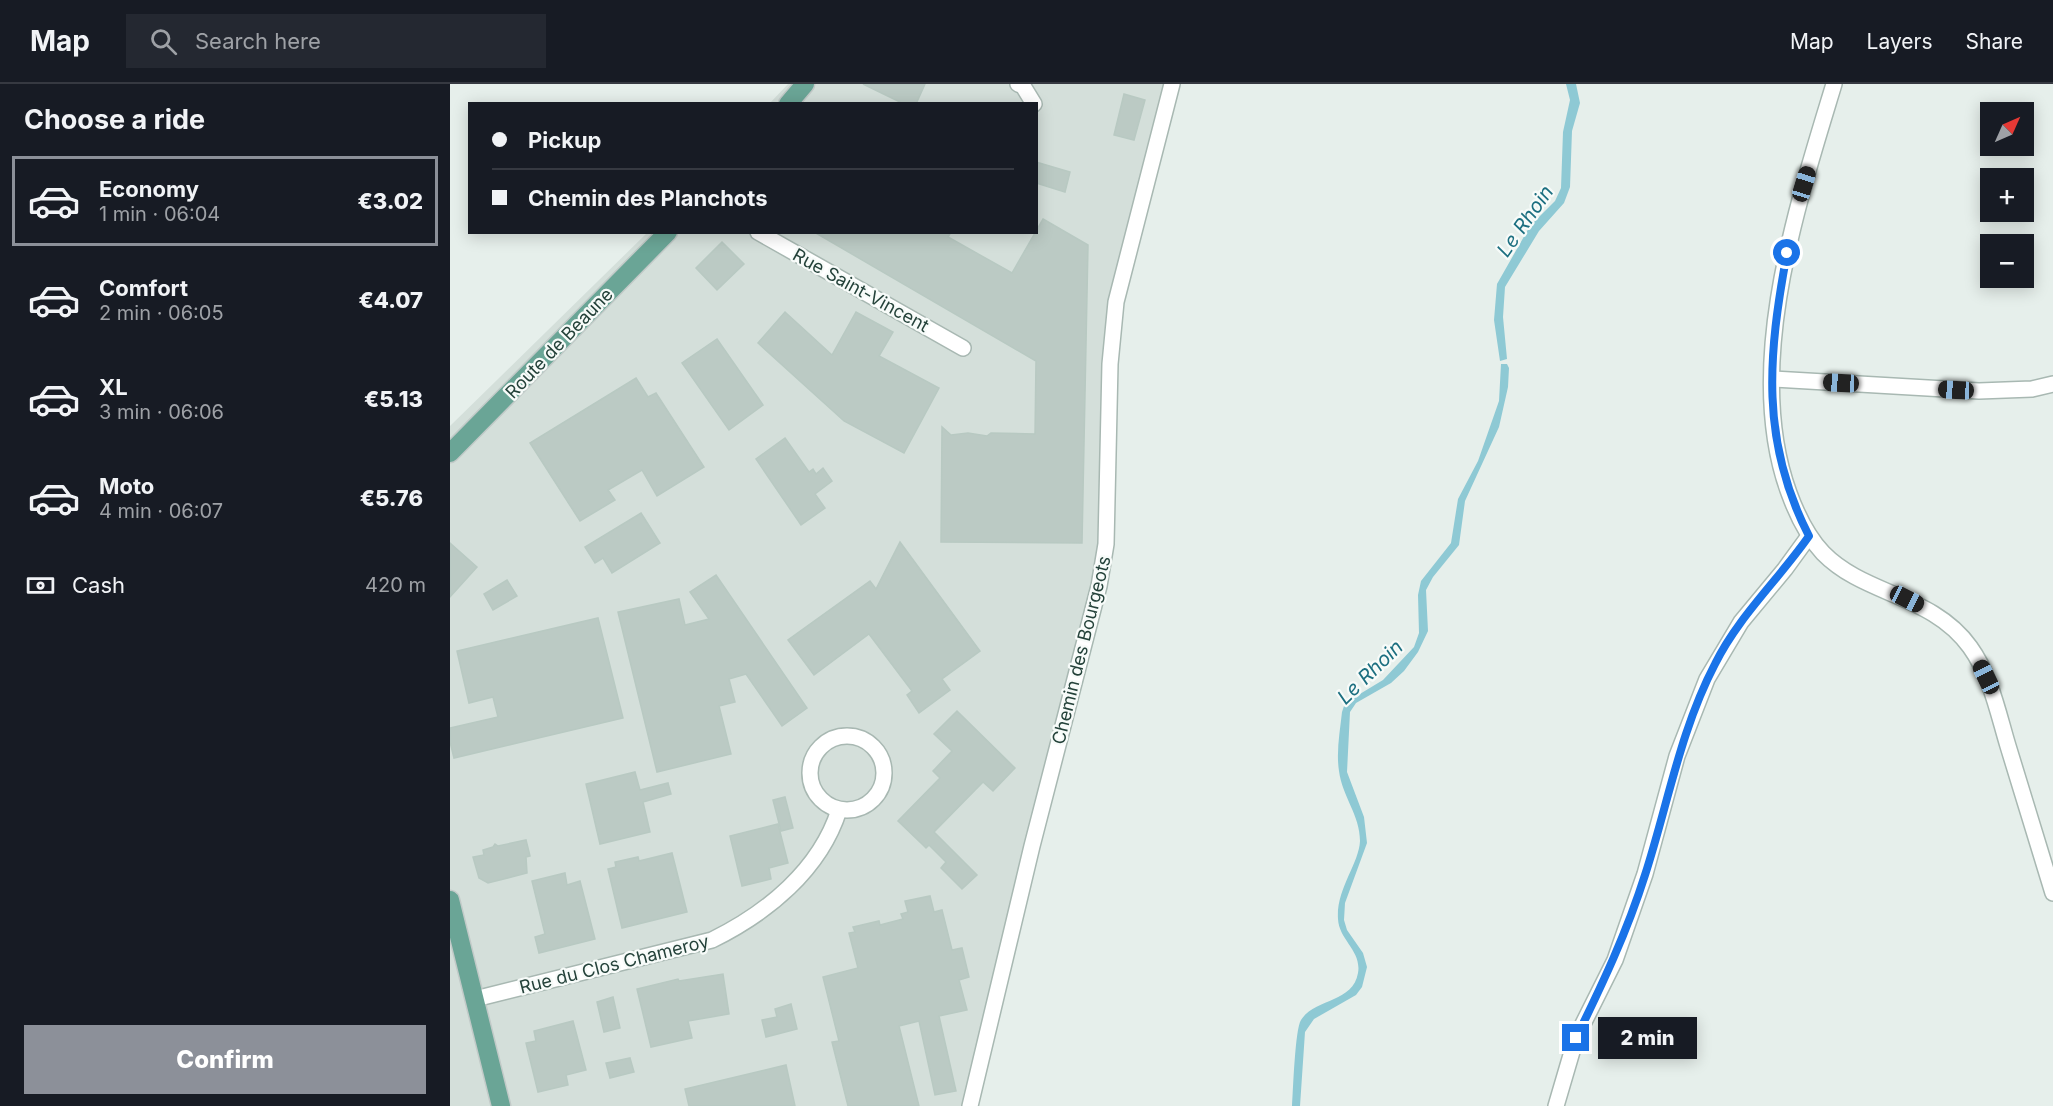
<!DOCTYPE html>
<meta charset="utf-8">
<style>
:root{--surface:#171b24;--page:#242831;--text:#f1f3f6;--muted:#9ea1a6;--line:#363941;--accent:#8c9099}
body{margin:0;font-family:Inter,sans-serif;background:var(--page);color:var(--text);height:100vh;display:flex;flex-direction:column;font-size:22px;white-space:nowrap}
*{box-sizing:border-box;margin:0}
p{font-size:20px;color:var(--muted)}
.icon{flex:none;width:33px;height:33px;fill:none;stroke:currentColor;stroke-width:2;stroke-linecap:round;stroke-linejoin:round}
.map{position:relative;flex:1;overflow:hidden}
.details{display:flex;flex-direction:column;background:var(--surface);width:450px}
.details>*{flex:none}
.hud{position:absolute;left:18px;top:18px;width:570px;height:132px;border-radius:0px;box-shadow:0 3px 15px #0003;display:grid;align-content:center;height:132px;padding:0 24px;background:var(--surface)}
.needle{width:39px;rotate:45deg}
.tools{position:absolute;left:1530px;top:18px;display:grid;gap:12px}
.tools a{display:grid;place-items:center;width:54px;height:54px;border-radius:0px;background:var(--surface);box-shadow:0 3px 15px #0003;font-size:30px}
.end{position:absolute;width:27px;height:27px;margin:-14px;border:8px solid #1a73e8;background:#fff;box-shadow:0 0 0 3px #fff}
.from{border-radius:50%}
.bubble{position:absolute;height:42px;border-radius:0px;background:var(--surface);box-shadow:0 3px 15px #0003;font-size:20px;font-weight:800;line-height:42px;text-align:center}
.car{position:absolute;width:18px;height:36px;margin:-18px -9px;border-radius:8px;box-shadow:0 0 4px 2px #0007;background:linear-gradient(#222 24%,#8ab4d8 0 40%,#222 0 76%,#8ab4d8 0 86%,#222 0)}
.hud b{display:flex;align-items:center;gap:21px;height:57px;font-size:22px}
.hud b+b{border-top:2px solid var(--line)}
.hud i{width:15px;height:15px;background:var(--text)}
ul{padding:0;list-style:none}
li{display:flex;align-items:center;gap:18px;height:90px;margin:0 12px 9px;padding:0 12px;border:3px solid transparent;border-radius:0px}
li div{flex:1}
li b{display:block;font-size:22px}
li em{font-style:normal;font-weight:800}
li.current{border-color:var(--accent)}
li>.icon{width:54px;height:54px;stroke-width:1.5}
h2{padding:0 24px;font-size:27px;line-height:72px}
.pay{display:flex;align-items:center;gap:15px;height:66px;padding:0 24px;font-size:22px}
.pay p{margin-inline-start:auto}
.button{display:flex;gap:12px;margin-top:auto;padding:12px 24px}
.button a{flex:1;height:69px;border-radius:0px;background:var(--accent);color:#fff;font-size:24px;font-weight:800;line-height:69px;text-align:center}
header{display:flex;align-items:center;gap:36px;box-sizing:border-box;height:84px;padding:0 30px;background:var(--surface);border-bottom:2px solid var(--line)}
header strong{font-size:28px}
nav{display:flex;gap:33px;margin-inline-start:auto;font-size:21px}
.search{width:420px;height:54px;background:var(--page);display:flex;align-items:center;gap:15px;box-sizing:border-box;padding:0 21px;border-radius:0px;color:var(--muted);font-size:22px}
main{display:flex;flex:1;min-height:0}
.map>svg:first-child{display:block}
.built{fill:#d4dfda}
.water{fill:#8ec9d4}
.building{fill:#bbcac4;stroke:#b8c9c2;stroke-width:1.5}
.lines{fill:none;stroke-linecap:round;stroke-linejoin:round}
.minor-casing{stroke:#a8b8b2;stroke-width:18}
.major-casing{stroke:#c2cac8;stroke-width:21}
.minor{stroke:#fff;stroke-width:15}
.major{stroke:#6aa596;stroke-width:18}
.route{stroke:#1a73e8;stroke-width:8}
.labels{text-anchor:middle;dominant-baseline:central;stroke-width:4.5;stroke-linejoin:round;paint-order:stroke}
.street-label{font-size:18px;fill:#24423a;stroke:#f7fbf9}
.water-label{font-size:20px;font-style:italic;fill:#1c6f80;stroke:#f7fbf9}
</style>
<header>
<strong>Map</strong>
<div class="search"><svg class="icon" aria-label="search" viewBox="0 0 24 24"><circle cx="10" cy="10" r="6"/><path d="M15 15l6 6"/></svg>Search here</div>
<nav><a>Map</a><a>Layers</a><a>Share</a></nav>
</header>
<main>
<section class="details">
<h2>Choose a ride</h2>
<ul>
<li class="current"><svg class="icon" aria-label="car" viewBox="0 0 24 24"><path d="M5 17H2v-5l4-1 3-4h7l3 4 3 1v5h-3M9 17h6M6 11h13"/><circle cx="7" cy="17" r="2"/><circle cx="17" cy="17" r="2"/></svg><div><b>Economy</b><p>1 min · 06:04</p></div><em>€3.02</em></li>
<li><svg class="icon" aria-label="car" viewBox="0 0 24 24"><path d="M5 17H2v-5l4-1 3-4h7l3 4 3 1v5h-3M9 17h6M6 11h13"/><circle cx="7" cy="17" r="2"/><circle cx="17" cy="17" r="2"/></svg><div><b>Comfort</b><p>2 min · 06:05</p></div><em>€4.07</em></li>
<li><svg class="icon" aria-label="car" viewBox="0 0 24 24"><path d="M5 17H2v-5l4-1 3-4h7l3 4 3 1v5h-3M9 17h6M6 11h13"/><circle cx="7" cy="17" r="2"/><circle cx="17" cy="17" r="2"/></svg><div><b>XL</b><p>3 min · 06:06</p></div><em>€5.13</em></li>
<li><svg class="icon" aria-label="car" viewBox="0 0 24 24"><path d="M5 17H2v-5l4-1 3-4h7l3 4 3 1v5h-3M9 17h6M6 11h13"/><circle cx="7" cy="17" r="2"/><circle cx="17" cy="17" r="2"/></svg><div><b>Moto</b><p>4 min · 06:07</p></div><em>€5.76</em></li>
</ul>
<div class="pay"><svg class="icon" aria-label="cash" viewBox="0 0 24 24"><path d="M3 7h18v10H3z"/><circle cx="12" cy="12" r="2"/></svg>Cash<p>420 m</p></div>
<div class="button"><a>Confirm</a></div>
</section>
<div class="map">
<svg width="1603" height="1022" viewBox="0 0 1603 1022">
<rect width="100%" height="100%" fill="#e6efeb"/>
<path class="built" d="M338,0H725L670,204L660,467L526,1022H0V342L197,149L586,148V20L320,19Z"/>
<g class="water">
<path d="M1116,0H1126L1130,19L1122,47L1120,103L1114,119L1089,147L1055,203L1053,233L1057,275L1050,277L1044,236L1047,200L1080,142L1105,117L1111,104L1113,48L1120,16Z"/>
<path d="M1051,280H1057L1059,284L1058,303L1049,343L1015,417L1009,461L983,493L976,506L978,547L968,568L954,587L941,599L906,619L900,628L897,688L914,733L917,759L895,819L894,836L897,846L913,869L917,883L912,903L906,911L864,935L855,948L850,1022H842C843,1008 845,945 851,936C865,914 903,919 908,889C912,867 889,856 888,835C886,805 909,780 910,757C910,731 892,712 889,687C886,668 890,647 892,628L895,619L933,596L964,563L969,549L968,511L971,497L1001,459L1008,415L1028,377L1049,317Z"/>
</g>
<g class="building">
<path d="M413,0H475L466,20H454Z"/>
<path d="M674,10L695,16L684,56L664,51Z"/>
<path d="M586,78L620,88L615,108L586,99Z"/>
<path d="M593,135L638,161L632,459L491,458L492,343L501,351L518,349L537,352L541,349L585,350L586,277L364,148H501L498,153L562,189Z"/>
<path d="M272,158L294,180L267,206L246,184Z"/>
<path d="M335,228L382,271L406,228L443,248L429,272L489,304L454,369L394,337L308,259Z"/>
<path d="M267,255L313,321L279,346L232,279Z"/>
<path d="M186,294L198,313L206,309L254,383L207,412L192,386L158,406L165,416L130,437L80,359Z"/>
<path d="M335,354L359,388L363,385L366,390L373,384L382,397L365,410L375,424L351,441L306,375Z"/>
<path d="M191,429L210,459L162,489L153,474L145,479L135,463Z"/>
<path d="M450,458L530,567L492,595L500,606L469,629L457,611L462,607L419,550L364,591L338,556L420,497L426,505Z"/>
<path d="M0,459L27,483L0,513Z"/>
<path d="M266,491L357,624L332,642L296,590L279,595L285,618L269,622L281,670L207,688L168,528L229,515L235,541L259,535L240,508Z"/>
<path d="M57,496L67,512L43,526L34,510Z"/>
<path d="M148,534L173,634L4,674L0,658V644L48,633L43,613L19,619L7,567Z"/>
<path d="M507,627L565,684L543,707L533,698L484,748L527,791L512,805L491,784L496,778L479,761L476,764L472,760L448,737L490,694L483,687L502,667L484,650Z"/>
<path d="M185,688L190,706L218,699L221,710L193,718L200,748L150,760L136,700Z"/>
<path d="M335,713L343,744L331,747L323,716Z"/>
<path d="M328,740L338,779L319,784L321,795L292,802L280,752Z"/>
<path d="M76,756L80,772L76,773L77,789L38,799L29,794L23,773L34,771L33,766L43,763L45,760L48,762Z"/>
<path d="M222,769L237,828L172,844L158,785L166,783L165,778L188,773L189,777Z"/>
<path d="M115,789L117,801L130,797L145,855L89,869L85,853L95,850L82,797Z"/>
<path d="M480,812L484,828L492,826L502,866L512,864L519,893L509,896L517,926L489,932L506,1007L485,1011L469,937L449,942L469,1022H398L382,958L389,957L373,893L408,884L399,849L405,848L403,843L429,837L430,841L453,835L451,830L458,828L455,817Z"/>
<path d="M273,890L279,930L238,937L242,954L201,963L187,905L228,895L229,897Z"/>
<path d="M163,913L170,944L154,948L147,918Z"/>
<path d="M341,920L347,945L316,953L312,936L327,933L325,925Z"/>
<path d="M123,937L136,986L116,991L118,1001L88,1008L76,959L86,957L84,947Z"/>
<path d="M180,974L184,988L160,994L156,979Z"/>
<path d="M336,981L345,1022H239L235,1005Z"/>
</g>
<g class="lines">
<defs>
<g id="minor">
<path d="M568,0L573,2L584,20"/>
<path d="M1384,0C1347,122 1293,284 1339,409C1347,431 1357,452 1373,469C1415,512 1482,510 1520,563C1541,592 1548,629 1558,662C1573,711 1588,760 1603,809"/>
<path d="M308,148L513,264"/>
<path d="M1322,295L1529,307L1582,305L1603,300"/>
<circle cx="397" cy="689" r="37"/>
<path d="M25,915L262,856C317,829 370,786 389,726"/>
<path d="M520,1022L582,762L649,502L656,460L660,280L666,218L722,0"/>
<path d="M1106,1022L1126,954L1165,876L1195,790L1227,672L1257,595L1291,538L1335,485L1359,452"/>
</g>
<g id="major">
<path d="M338,20L355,0"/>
<path d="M0,369L218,148"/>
<path d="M0,816L51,1022"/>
</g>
</defs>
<use href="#minor" class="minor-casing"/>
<use href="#major" class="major-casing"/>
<use href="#minor" class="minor"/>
<use href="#major" class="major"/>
</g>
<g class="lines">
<path class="route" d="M1126,954C1152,901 1177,848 1195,791C1218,720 1230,647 1265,580C1288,533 1329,495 1359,452C1310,357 1318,271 1337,169"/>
</g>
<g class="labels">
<g class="street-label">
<text transform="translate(411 206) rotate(29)">Rue Saint-Vincent</text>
<text transform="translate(109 259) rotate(-46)">Route de Beaune</text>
<text transform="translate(631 566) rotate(-76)">Chemin des Bourgeots</text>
<text transform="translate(164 880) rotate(-14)">Rue du Clos Chameroy</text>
</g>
<g class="water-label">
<text transform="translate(1075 137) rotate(-55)">Le Rhoin</text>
<text transform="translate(920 588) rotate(-44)">Le Rhoin</text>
</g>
</g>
</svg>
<div class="tools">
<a><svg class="needle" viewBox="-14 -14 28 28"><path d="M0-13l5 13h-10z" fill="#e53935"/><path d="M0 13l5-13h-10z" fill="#9ea1a6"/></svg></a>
<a>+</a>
<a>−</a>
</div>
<i class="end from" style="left:1337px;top:169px"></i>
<i class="end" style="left:1126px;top:954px"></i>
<div class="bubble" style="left:1148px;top:933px;width:99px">2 min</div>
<i class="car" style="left:1354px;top:100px;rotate:17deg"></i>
<i class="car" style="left:1391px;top:299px;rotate:273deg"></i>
<i class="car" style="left:1506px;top:306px;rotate:273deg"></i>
<i class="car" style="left:1457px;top:515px;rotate:117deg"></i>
<i class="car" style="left:1536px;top:593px;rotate:334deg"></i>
<div class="hud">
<b><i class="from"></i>Pickup</b>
<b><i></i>Chemin des Planchots</b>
</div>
</div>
</main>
